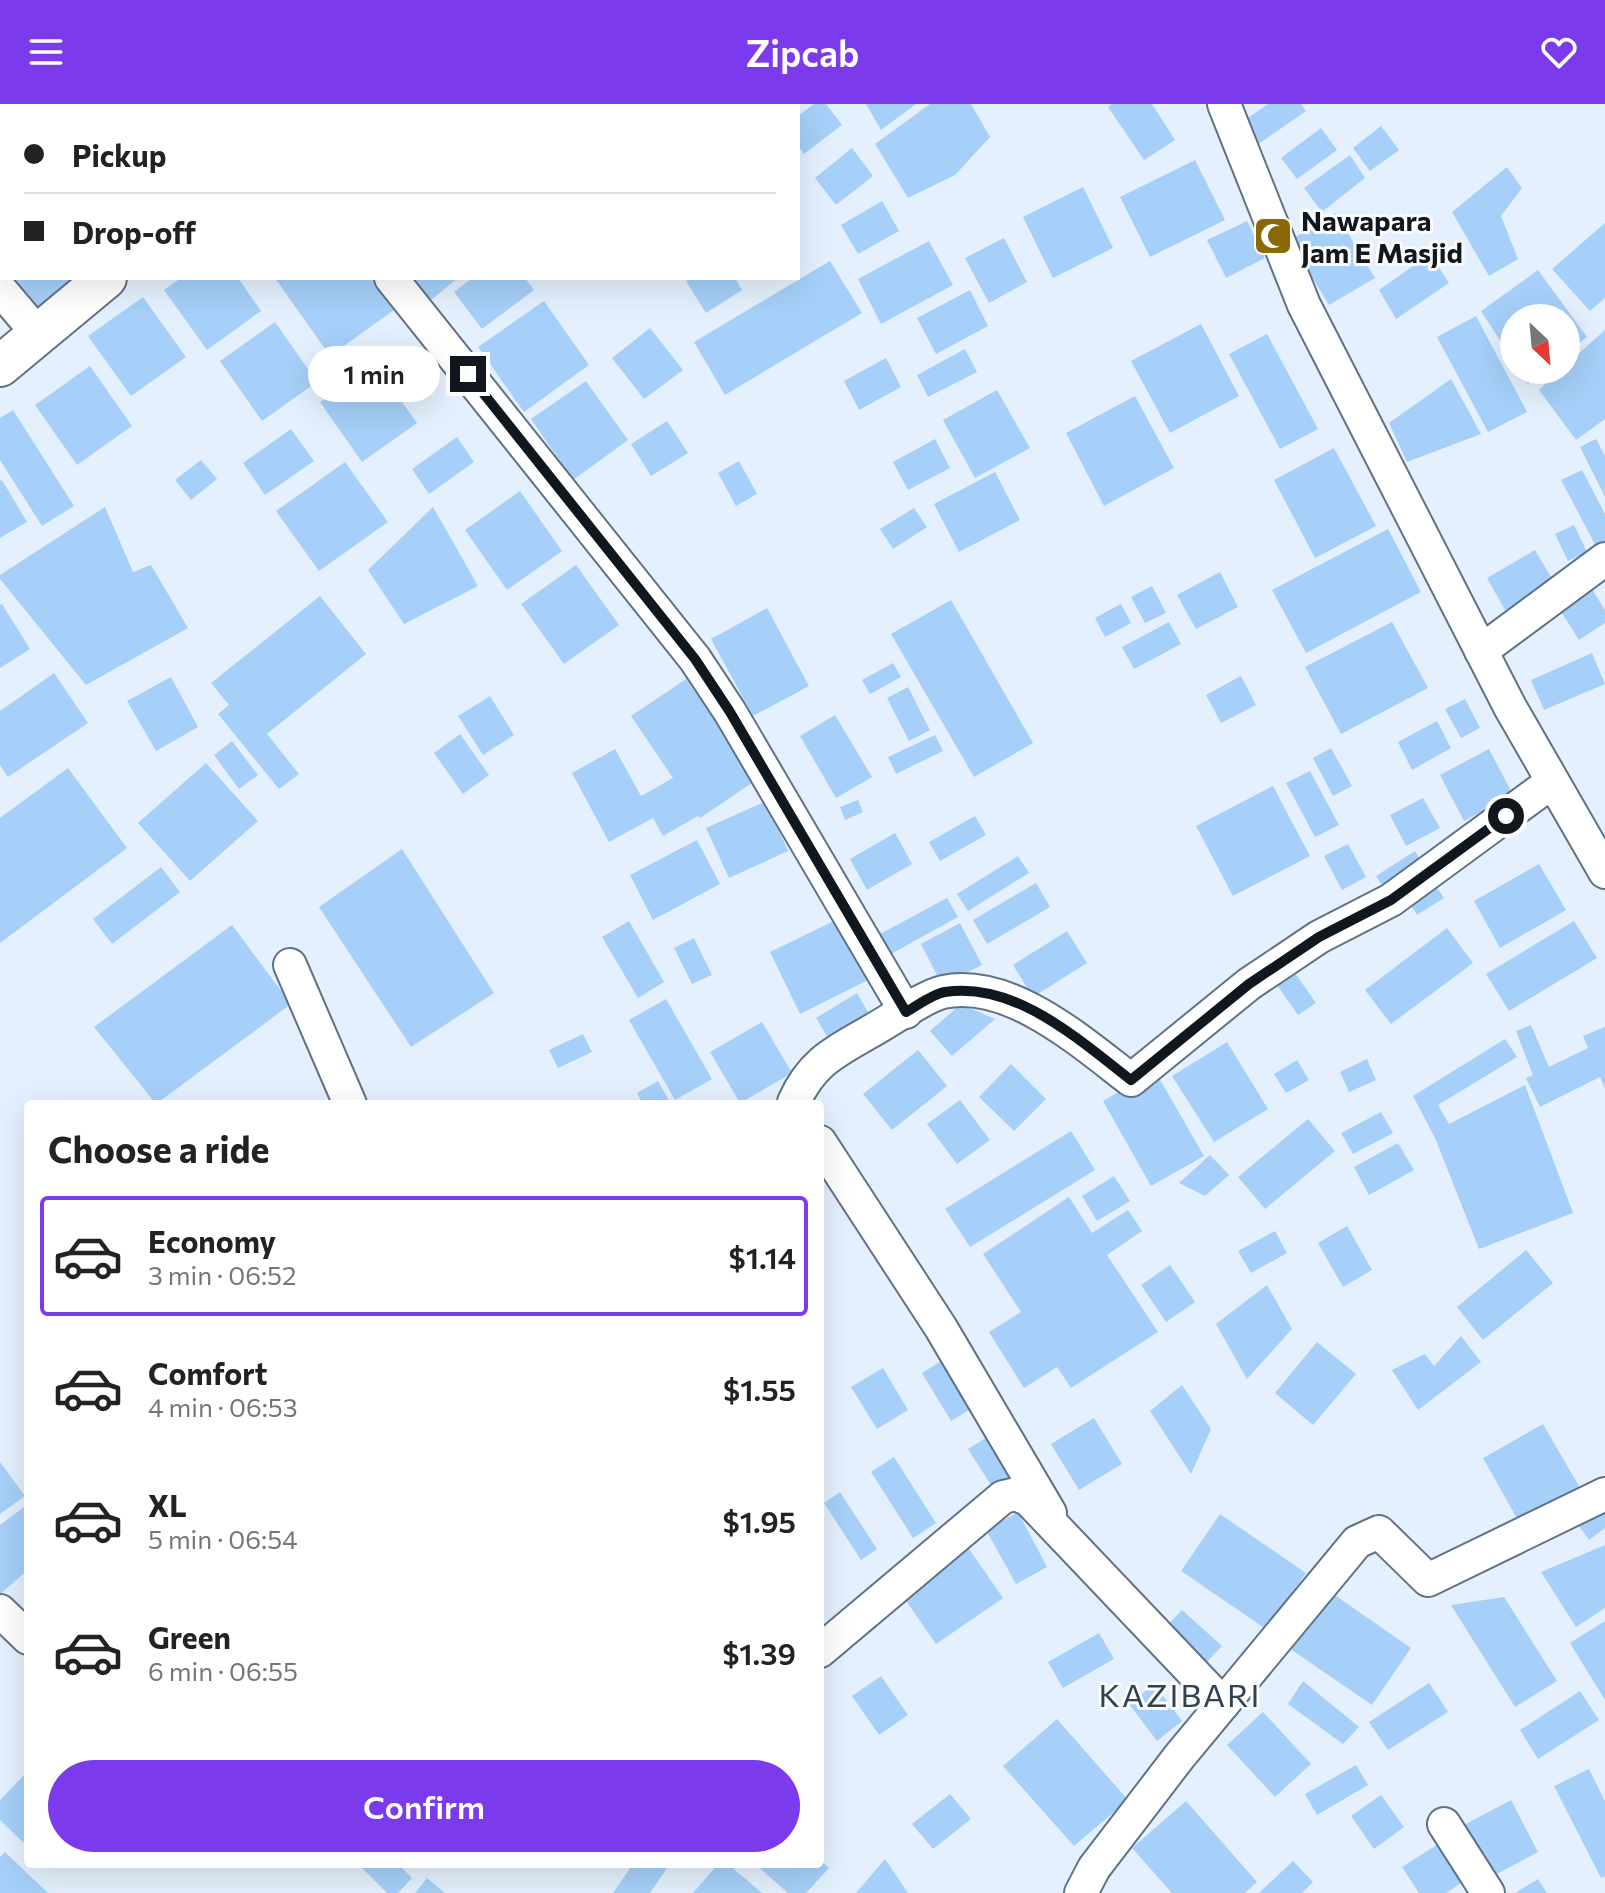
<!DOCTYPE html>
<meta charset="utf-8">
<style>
:root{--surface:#fff;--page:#f6f6f6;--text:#222;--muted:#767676;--line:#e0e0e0;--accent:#7c3aed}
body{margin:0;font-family:Commissioner,sans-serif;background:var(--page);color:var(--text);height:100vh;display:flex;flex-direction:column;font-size:30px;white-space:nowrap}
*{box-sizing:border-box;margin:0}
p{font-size:26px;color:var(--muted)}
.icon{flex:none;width:44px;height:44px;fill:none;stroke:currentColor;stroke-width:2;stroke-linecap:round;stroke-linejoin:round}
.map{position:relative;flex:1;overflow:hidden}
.drawer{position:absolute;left:24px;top:996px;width:800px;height:768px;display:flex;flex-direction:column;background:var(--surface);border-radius:8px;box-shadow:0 8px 32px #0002}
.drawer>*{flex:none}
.hud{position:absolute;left:0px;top:0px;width:800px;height:176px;box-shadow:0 8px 32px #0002;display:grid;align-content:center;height:176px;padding:0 24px;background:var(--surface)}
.needle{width:52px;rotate:154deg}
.fabs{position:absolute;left:1500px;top:200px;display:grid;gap:16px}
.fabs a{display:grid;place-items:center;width:80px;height:80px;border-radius:50%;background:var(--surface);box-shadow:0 8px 32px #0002;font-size:40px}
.end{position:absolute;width:36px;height:36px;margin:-18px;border:10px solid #10171f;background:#fff;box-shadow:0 0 0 4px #fff}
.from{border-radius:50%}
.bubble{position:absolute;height:56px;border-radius:28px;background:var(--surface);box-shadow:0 8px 32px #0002;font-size:26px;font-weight:600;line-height:56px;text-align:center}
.hud b{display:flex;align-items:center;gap:28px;height:76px;font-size:30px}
.hud b+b{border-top:2px solid var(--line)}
.hud i{width:20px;height:20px;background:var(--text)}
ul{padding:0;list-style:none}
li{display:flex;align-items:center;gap:24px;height:120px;margin:0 16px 12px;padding:0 8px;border:4px solid transparent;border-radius:8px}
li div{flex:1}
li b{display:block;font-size:30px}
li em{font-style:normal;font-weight:600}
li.current{border-color:var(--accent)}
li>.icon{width:72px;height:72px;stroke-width:1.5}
h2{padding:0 24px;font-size:36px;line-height:96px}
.action{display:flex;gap:16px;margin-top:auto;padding:16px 24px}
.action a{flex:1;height:92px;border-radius:48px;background:var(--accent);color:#fff;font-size:32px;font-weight:600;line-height:92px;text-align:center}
header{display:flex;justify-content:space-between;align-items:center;height:104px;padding:0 24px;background:var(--accent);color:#fff;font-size:36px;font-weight:600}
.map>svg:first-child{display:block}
.building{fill:#a6d0f9}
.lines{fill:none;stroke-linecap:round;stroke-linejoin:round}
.minor-casing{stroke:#607285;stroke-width:36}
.tertiary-casing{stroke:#607285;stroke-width:44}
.minor{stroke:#fff;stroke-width:32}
.tertiary{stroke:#fff;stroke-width:40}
.route{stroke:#10171f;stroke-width:10}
.labels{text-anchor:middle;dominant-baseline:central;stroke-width:6;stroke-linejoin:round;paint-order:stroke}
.poi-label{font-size:28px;font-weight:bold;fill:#10171f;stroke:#fcfcfc;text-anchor:start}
.quarter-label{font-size:32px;letter-spacing:2px;fill:#304152;stroke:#fcfcfc}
</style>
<header><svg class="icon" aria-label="menu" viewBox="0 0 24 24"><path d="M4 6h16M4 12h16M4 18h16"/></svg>Zipcab<svg class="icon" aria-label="heart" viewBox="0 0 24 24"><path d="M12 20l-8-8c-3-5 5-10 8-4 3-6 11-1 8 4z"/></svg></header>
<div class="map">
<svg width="1605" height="1789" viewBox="0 0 1605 1789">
<rect width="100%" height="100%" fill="#e4f0fd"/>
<g class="building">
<path d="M814,0H826L842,21L804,50L798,42V12Z"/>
<path d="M866,0H916L881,26Z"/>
<path d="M930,0H971L990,33L955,71L908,94L875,40Z"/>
<path d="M1112,0H1152L1175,36L1144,56L1108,3Z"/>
<path d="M1268,0H1301L1306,7L1257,41L1242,18Z"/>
<path d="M1381,22L1399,46L1370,67L1353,44Z"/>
<path d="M1321,24L1337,46L1297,75L1281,54Z"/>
<path d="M852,44L873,72L836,101L815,74Z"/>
<path d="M1350,51L1365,74L1322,108L1304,84Z"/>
<path d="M1195,56L1225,116L1150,153L1120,93Z"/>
<path d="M1507,63L1522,84L1501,112L1518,155L1489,172L1452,108Z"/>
<path d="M1083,83L1113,144L1053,174L1023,113Z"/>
<path d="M882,97L899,127L858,150L841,121Z"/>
<path d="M1336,109L1375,174L1329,201L1290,136Z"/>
<path d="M1247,117L1265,154L1226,174L1207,136Z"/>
<path d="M1605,119V194L1590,207L1552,165Z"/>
<path d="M1004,134L1027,178L989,199L965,154Z"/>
<path d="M929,137L953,181L881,220L858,175Z"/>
<path d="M1430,150L1449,179L1396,215L1379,186Z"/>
<path d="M830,157L862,209L725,291L694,238Z"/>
<path d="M1538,166L1587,233L1566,249V214H1514V258L1481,207Z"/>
<path d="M9,174H80L35,211Z"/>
<path d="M181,174H238L261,207L207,246L164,186Z"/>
<path d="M275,174H371L394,206L330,252Z"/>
<path d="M413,174H458L431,196Z"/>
<path d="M472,174H525L534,186L482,225L454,188Z"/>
<path d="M691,174H735L742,186L706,209L686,177Z"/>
<path d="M970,186L988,222L936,250L917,214Z"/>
<path d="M143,193L186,253L131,292L88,232Z"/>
<path d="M544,197L589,261L524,308L478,243Z"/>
<path d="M1476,212L1527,308L1488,328L1437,233Z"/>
<path d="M275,218L317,278L262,317L220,257Z"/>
<path d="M1201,220L1239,292L1170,329L1131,257Z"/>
<path d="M650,224L683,266L644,295L612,254Z"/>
<path d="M1605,226V315L1576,336L1539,286L1560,266H1566V261Z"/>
<path d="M1267,230L1318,325L1280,345L1229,250Z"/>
<path d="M965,245L977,268L928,293L917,271Z"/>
<path d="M886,254L901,283L859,306L844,277Z"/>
<path d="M374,259L417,319L362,358L320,298Z"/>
<path d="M90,262L132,322L77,361L35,301Z"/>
<path d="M1519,266H1545L1528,280Z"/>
<path d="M1451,275L1481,330L1407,358L1389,319Z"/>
<path d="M586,277L628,336L573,376L531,315Z"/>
<path d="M997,286L1030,344L975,374L943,316Z"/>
<path d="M1135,292L1174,364L1104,402L1066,329Z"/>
<path d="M13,306L74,402L42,422L0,356V314Z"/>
<path d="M667,317L688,349L651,372L631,340Z"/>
<path d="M291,325L314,357L265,391L243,359Z"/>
<path d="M457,333L474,358L429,390L412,365Z"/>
<path d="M935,335L950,364L908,386L893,358Z"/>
<path d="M1596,335L1605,352V393L1580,343Z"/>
<path d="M1334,344L1376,422L1315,454L1274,376Z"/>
<path d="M201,356L217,375L191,396L175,376Z"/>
<path d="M739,357L757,390L736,402L718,369Z"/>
<path d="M345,358L388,418L319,467L276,407Z"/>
<path d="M1582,366L1605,410V440L1597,444L1561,376Z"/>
<path d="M995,368L1020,416L959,448L934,400Z"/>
<path d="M2,376L27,418L0,434V377Z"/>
<path d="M520,387L562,447L507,486L465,426Z"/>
<path d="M105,403L133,468L151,461L188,524L86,581L0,475V471Z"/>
<path d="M433,403L478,482L404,520L368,466Z"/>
<path d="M914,404L927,423L893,445L880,425Z"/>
<path d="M1574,421L1587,448L1568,457L1555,430Z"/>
<path d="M1388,425L1421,488L1306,549L1272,486Z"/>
<path d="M1535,446L1554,478L1505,506L1487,474Z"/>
<path d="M576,461L619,521L564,560L521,500Z"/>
<path d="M1220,468L1238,503L1196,525L1177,491Z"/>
<path d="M1152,482L1166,509L1145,519L1131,493Z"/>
<path d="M1590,482L1605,506V519L1579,536L1558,503Z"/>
<path d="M320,492L366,550L267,630L299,670L279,685L218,610L229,601L211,579Z"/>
<path d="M951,496L1033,639L974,673L891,530Z"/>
<path d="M2,500L30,545L0,564V501Z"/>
<path d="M1121,500L1131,519L1105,533L1095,514Z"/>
<path d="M767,504L809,582L753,612L711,535Z"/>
<path d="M1169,518L1181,540L1134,565L1122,543Z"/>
<path d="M1392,518L1428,584L1341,630L1305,563Z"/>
<path d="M1592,549L1605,580L1544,606L1531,576Z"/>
<path d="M893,559L901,573L870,590L862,576Z"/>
<path d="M54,569L88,619L8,673L0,661V607Z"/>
<path d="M1241,572L1256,601L1221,619L1206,591Z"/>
<path d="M171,573L198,623L156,647L127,597Z"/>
<path d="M686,575L755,677L700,714L698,712L663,732L653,714L609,738L572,669L615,645L641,692L673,674L631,612Z"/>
<path d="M908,583L930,626L909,637L887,594Z"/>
<path d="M490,592L514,631L483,651L458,612Z"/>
<path d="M1465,595L1480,624L1461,634L1445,605Z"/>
<path d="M835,611L872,673L836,694L800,632Z"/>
<path d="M1437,617L1451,644L1412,666L1398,638Z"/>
<path d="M460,630L489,671L463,690L434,649Z"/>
<path d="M935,631L943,647L896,670L888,653Z"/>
<path d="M232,637L258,671L239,685L214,651Z"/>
<path d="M1331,644L1352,682L1333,692L1313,654Z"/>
<path d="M1489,645L1513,691L1464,717L1440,671Z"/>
<path d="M206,659L258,717L190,777L138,719Z"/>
<path d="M68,664L127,744L0,839V714Z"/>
<path d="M1310,667L1339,721L1315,733L1286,679Z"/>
<path d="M1273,682L1310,752L1233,792L1196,722Z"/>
<path d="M1423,694L1440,724L1406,742L1390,711Z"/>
<path d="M858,696L863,708L845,716L840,703Z"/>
<path d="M766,697L788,747L729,774L706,724Z"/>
<path d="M975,712L986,731L940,757L929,738Z"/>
<path d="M895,729L912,760L867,786L850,755Z"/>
<path d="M697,736L720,780L653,816L630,771Z"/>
<path d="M1348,740L1366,773L1342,786L1324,752Z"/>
<path d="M402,745L494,889L411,943L319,803Z"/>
<path d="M1415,747L1423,760L1384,785L1376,772Z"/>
<path d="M1018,752L1029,769L968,807L957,790Z"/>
<path d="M1539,760L1566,806L1500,844L1474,797Z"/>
<path d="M161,763L180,788L112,840L93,815Z"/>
<path d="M1433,778L1444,794L1417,811L1407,794Z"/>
<path d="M1036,779L1050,803L987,840L973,816Z"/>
<path d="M947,794L958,813L891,850L880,830Z"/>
<path d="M838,815L868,876L800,910L770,848Z"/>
<path d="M629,817L664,878L638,894L602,833Z"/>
<path d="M1574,817L1597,854L1509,907L1486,870Z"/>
<path d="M960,819L982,861L942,881L921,840Z"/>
<path d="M232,821L291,900L156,1000L94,923Z"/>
<path d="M1447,824L1473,859L1391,920L1365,886Z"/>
<path d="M1067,827L1087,859L1033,893L1013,861Z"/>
<path d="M694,834L712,871L692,880L674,844Z"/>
<path d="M1295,869L1316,899L1298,911L1277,881Z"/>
<path d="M857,889L868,908L828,934L816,914Z"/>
<path d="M666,895L712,975L675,996L629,916Z"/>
<path d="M961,900L995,915L952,952L930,927Z"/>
<path d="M762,918L792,969L740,999L710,948Z"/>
<path d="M1531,921L1549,963L1588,944L1583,932L1605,923V985L1600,973L1540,1003L1526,974L1533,971L1516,927Z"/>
<path d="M583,930L592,948L558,964L549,946Z"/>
<path d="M1505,935L1517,953L1438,1001L1449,1020L1525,981L1573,1109L1479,1145L1435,1034L1413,992Z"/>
<path d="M1227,938L1268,1005L1214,1038L1172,972Z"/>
<path d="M918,946L947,982L892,1026L863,990Z"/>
<path d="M1367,955L1376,976L1349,988L1340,968Z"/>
<path d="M1297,956L1309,976L1286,989L1274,970Z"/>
<path d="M1011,960L1046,995L1014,1027L979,993Z"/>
<path d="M1155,967L1204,1052L1151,1082L1103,997Z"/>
<path d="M658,977L671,1000H643L637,989Z"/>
<path d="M960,996L990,1036L957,1060L927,1020Z"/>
<path d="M1381,1008L1393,1029L1353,1050L1341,1029Z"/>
<path d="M1308,1015L1335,1047L1265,1105L1238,1073Z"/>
<path d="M1071,1027L1095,1066L970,1143L945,1105Z"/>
<path d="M1398,1039L1414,1066L1369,1091L1354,1063Z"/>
<path d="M1210,1051L1229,1071L1205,1092L1179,1079Z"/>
<path d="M1114,1072L1130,1097L1097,1117L1082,1092Z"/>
<path d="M1069,1093L1092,1129L1128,1106L1142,1127L1107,1151L1158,1228L1071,1284L1057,1263L1024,1284L989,1228L1021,1208L983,1150Z"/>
<path d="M1347,1122L1372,1166L1343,1183L1318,1139Z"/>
<path d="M1275,1127L1287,1149L1251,1169L1238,1147Z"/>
<path d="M1526,1146L1553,1179L1483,1236L1457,1203Z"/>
<path d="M1170,1161L1195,1198L1166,1218L1141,1181Z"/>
<path d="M1267,1181L1292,1225L1247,1275L1216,1220Z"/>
<path d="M1461,1232L1481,1258L1418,1306L1392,1266L1425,1250L1434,1262Z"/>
<path d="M1317,1238L1356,1270L1313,1321L1275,1289Z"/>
<path d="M959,1246L989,1294L951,1317L922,1269Z"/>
<path d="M883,1264L908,1306L877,1325L851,1283Z"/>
<path d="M1182,1281L1211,1325L1191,1370L1150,1307Z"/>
<path d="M1094,1314L1122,1360L1079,1386L1051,1340Z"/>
<path d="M1543,1320L1580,1384L1519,1418L1483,1354Z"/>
<path d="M1004,1323L1033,1370L998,1392L968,1345Z"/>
<path d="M894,1353L936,1419L913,1434L871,1368Z"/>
<path d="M0,1358L25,1392L0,1410Z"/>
<path d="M840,1388L877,1445L861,1456L824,1399Z"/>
<path d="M1605,1397V1424L1589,1436L1576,1418Z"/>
<path d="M28,1400V1466L0,1490V1421Z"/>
<path d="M1018,1408L1047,1463L1016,1480L986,1426Z"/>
<path d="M1220,1410L1306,1469L1266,1525L1181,1467Z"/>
<path d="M1605,1441V1504L1576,1523L1541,1468Z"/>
<path d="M969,1445L1003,1494L936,1540L902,1491Z"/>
<path d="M1326,1485L1411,1544L1372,1601L1286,1542Z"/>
<path d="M1504,1493L1557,1577L1515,1603L1451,1501Z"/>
<path d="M1182,1506L1222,1542L1203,1562L1164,1525Z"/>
<path d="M1605,1517V1596L1570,1539Z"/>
<path d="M1099,1529L1114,1555L1063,1584L1048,1558Z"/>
<path d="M881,1572L908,1611L879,1631L852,1592Z"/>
<path d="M1303,1577L1359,1623L1343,1640L1288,1600Z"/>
<path d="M1429,1579L1448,1608L1388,1646L1369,1618Z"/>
<path d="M1154,1580L1182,1617L1157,1637L1129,1600Z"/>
<path d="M1580,1587L1599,1616L1538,1655L1520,1626Z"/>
<path d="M1263,1608L1311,1660L1275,1693L1227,1641Z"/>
<path d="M1057,1615L1128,1696L1074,1742L1003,1662Z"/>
<path d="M1356,1661L1368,1681L1317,1711L1305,1690Z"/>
<path d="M1589,1665L1605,1697V1772L1601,1774L1554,1682Z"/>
<path d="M28,1667V1743L0,1716V1696Z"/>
<path d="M950,1690L971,1715L933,1745L912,1720Z"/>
<path d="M1381,1691L1404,1723L1374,1745L1351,1712Z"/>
<path d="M1511,1696L1538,1748L1493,1772L1464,1721Z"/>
<path d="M1186,1697L1257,1778L1245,1789H1172L1132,1744Z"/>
<path d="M1440,1739L1464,1777L1446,1789H1419L1402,1763Z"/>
<path d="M5,1748L48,1789H0V1753Z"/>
<path d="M885,1755L908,1789H856Z"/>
<path d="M820,1756L829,1764L806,1789H788L755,1760H820Z"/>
<path d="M1293,1757L1313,1778L1302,1789H1259Z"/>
<path d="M358,1760H398L412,1774L398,1789H387Z"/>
<path d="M633,1760H670L650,1789H613Z"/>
<path d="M718,1760H728L762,1789H693Z"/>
<path d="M427,1774L445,1789H415Z"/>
<path d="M1538,1775L1547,1789H1515Z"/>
</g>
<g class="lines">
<defs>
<g id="minor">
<path d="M1224,0L1304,201L1510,603L1605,768"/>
<path d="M391,174L695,555L730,608L906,908"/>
<path d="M0,185L38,230"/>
<path d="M1481,547L1605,455"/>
<path d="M290,861L350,1000"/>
<path d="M794,998C812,957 837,947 873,926C891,916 925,892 943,888C1010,874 1081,938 1131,976L1249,880L1319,833L1391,796L1552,678"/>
<path d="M820,1038L941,1224L1050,1409"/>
<path d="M0,1507L28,1534"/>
<path d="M820,1547L1003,1393L1016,1390L1029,1396L1223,1600"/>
<path d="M1444,1720L1488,1789"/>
<path d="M1081,1789L1094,1764L1179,1653L1357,1438L1379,1428L1428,1476L1605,1390"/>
</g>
<g id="tertiary">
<path d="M316,2L318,0"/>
<path d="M0,262L106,174"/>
</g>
</defs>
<use href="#minor" class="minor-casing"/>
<use href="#tertiary" class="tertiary-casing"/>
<use href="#minor" class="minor"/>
<use href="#tertiary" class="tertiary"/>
</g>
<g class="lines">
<path class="route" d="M468,270L695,555L730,608L906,908C917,902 932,890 945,888C1015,877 1079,936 1131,976L1249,880L1319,833L1391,796L1506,712"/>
</g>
<defs>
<symbol id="mosque-square" viewBox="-11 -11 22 22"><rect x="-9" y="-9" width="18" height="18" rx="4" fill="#886906" stroke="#fcfcfc"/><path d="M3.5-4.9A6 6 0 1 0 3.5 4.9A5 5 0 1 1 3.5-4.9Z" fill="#fff"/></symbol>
</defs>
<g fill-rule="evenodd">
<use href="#mosque-square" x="1251" y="110" width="44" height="44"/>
</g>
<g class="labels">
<g class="poi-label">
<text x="1301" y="116">Nawapara<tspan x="1301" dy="32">Jam E Masjid</tspan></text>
</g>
<g class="quarter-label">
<text x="1180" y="1590">KAZIBARI</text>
</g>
</g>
</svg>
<div class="fabs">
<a><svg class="needle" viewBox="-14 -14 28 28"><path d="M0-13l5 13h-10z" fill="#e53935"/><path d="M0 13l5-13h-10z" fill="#767676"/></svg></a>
</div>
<i class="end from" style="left:1506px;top:712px"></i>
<i class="end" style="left:468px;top:270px"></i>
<div class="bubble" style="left:308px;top:242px;width:132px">1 min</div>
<div class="hud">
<b><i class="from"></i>Pickup</b>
<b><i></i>Drop-off</b>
</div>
<section class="drawer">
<h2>Choose a ride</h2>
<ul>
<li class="current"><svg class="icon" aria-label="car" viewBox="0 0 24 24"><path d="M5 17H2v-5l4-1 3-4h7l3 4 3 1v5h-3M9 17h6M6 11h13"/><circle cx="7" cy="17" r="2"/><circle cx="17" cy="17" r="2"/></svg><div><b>Economy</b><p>3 min · 06:52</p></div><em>$1.14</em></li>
<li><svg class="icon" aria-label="car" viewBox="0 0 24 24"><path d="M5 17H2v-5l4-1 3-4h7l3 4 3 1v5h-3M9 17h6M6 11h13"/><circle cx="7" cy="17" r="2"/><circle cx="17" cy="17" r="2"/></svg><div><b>Comfort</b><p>4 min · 06:53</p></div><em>$1.55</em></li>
<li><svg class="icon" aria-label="car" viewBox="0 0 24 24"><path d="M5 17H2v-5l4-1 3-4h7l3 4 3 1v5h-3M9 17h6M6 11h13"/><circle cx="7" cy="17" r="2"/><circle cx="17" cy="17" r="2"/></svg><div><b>XL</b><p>5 min · 06:54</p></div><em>$1.95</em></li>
<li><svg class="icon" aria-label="car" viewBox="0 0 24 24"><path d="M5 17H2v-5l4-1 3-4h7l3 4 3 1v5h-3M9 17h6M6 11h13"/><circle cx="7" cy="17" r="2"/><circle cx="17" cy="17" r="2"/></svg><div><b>Green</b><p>6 min · 06:55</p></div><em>$1.39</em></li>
</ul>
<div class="action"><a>Confirm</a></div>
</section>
</div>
